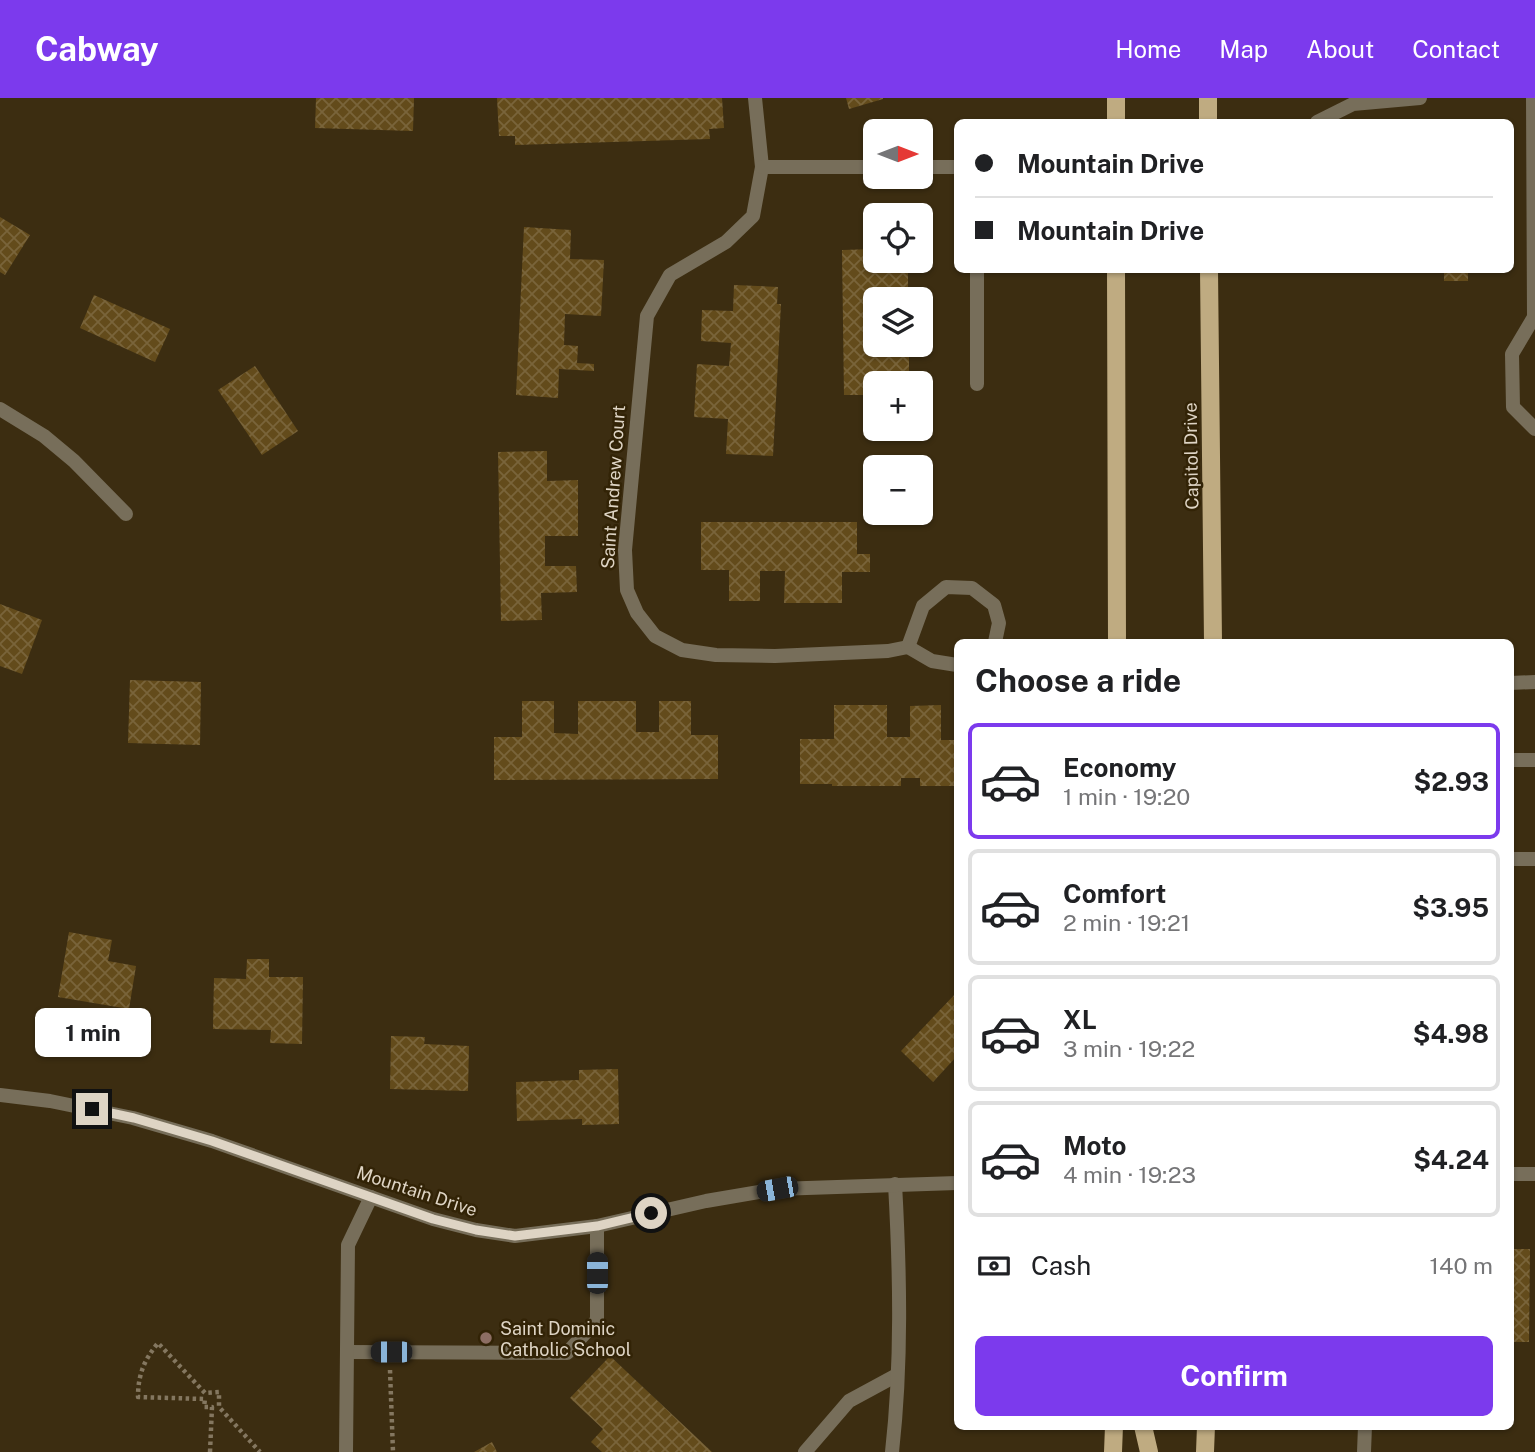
<!DOCTYPE html>
<meta charset="utf-8">
<style>
:root{--surface:#fff;--page:#f6f6f6;--text:#202124;--muted:#757577;--line:#e0e0e0;--accent:#7c3aed}
body{margin:0;font-family:"Public Sans",sans-serif;background:var(--page);color:var(--text);height:100vh;display:flex;flex-direction:column;font-size:26px;white-space:nowrap}
*{box-sizing:border-box;margin:0}
p{font-size:23px;color:var(--muted)}
.icon{flex:none;width:38px;height:38px;fill:none;stroke:currentColor;stroke-width:2;stroke-linecap:round;stroke-linejoin:round}
.map{position:relative;flex:1;overflow:hidden}
.panel{position:absolute;left:954px;top:541px;width:560px;height:791px;display:flex;flex-direction:column;background:var(--surface);border-radius:10px;box-shadow:0 2px 5px #0004}
.panel>*{flex:none}
.guide{position:absolute;left:954px;top:21px;width:560px;height:154px;border-radius:10px;box-shadow:0 2px 5px #0004;display:grid;align-content:center;height:154px;padding:0 21px;background:var(--surface)}
.needle{width:46px;rotate:90deg}
.buttons{position:absolute;left:863px;top:21px;display:grid;gap:14px}
.buttons a{display:grid;place-items:center;width:70px;height:70px;border-radius:10px;background:var(--surface);box-shadow:0 2px 5px #0004;font-size:35px}
.end{position:absolute;width:32px;height:32px;margin:-16px;border:9px solid #ded4c4;background:#111;box-shadow:0 0 0 4px #111}
.from{border-radius:50%}
.bubble{position:absolute;height:49px;border-radius:10px;background:var(--surface);box-shadow:0 2px 5px #0004;font-size:23px;font-weight:700;line-height:49px;text-align:center}
.car{position:absolute;width:21px;height:42px;margin:-21px -10px;border-radius:9px;box-shadow:0 0 5px 2px #0007;background:linear-gradient(#222 24%,#8ab4d8 0 40%,#222 0 76%,#8ab4d8 0 86%,#222 0)}
.guide b{display:flex;align-items:center;gap:24px;height:66px;font-size:26px}
.guide b+b{border-top:2px solid var(--line)}
.guide i{width:18px;height:18px;background:var(--text)}
ul{padding:0;list-style:none}
li{display:flex;align-items:center;gap:21px;height:116px;margin:0 14px 10px;padding:0 7px;border:4px solid var(--line);border-radius:10px}
li div{flex:1}
li b{display:block;font-size:26px}
li em{font-style:normal;font-weight:700}
li.selected{border-color:var(--accent)}
li>.icon{width:63px;height:63px;stroke-width:1.5}
h2{padding:0 21px;font-size:32px;line-height:84px}
.pay{display:flex;align-items:center;gap:18px;height:77px;padding:0 21px;font-size:26px}
.pay p{margin-inline-start:auto}
.button{display:flex;gap:14px;margin-top:auto;padding:14px 21px}
.button a{flex:1;height:80px;border-radius:10px;background:var(--accent);color:#fff;font-size:28px;font-weight:700;line-height:80px;text-align:center}
header{display:flex;align-items:center;gap:42px;box-sizing:border-box;height:98px;padding:0 35px;background:var(--accent);color:#fff}
header strong{font-size:33px}
nav{display:flex;gap:38px;margin-inline-start:auto;font-size:24px}
.map>svg:first-child{display:block}
.building{fill:url(#building-cross-hatch)}
.lines{fill:none;stroke-linecap:round;stroke-linejoin:round}
.path{stroke:#847760;stroke-width:4.5;stroke-dasharray:3.5 3.5;stroke-linecap:butt}
.service{stroke:#776e5a;stroke-width:14}
.minor{stroke:#776e5a;stroke-width:14}
.primary{stroke:#bfab81;stroke-width:18}
.route{stroke:#ded4c4;stroke-width:9}
.education-dot{fill:#8d6e63;stroke:#322306;stroke-width:2.5}
.labels{text-anchor:middle;dominant-baseline:central;stroke-width:5;stroke-linejoin:round;paint-order:stroke}
.street-label{font-size:18px;fill:#ded4c4;stroke:#322306}
.poi-label{font-size:18px;fill:#ded4c4;stroke:#322306;text-anchor:start}
</style>
<header>
<strong>Cabway</strong>
<nav><a>Home</a><a>Map</a><a>About</a><a>Contact</a></nav>
</header>
<div class="map">
<svg width="1535" height="1354" viewBox="0 0 1535 1354">
<defs>
<pattern id="building-cross-hatch" width="8" height="8" patternUnits="userSpaceOnUse" patternTransform="scale(1.75)"><rect width="8" height="8" fill="#634b1b"/><path d="M0 0l8 8M0 8l8-8" fill="none" stroke="#79643a"/></pattern>
</defs>
<rect width="100%" height="100%" fill="#3c2d11"/>
<g class="building">
<path d="M316,0H414L413,33L315,30Z"/>
<path d="M497,0H722L724,30L709,31L710,41L515,47V38H499Z"/>
<path d="M846,0H883V1L849,11Z"/>
<path d="M0,119L30,137L5,177L0,174Z"/>
<path d="M524,129L571,132L570,161L604,162L601,218L565,216L564,247L578,248L577,265L594,266V273L559,271L558,300L516,297Z"/>
<path d="M875,151V163H908V201H875V247H909V285H875V297H844L842,152Z"/>
<path d="M1392,172H1468V183H1444V175L1392,174Z"/>
<path d="M734,187L778,189L777,206H781L773,358L726,356L728,321L694,319L697,266L729,268L731,245L701,243L702,212L733,213Z"/>
<path d="M94,197L170,231L155,264L80,230Z"/>
<path d="M255,268L298,333L262,357L218,292Z"/>
<path d="M547,353V383L578,382V438H545V468H576L577,494L541,495L542,522L501,523L498,354Z"/>
<path d="M701,424H857V456H870V474H842V505H784L785,473H760V503H729V472H701Z"/>
<path d="M0,506L42,522L22,576L0,568Z"/>
<path d="M130,582L201,584L200,647L128,645Z"/>
<path d="M522,603H554V635L578,636V603H636V634H659V603H691V637H718V681L494,682V639H522Z"/>
<path d="M834,607H887V639H910V608L941,607V642H957V688H920V680H901V688H832V686H800V641H834Z"/>
<path d="M69,834L112,842L108,863L136,868L129,911L58,899Z"/>
<path d="M247,861H269V879H303L302,946L270,945L271,932L213,931L214,880L246,881Z"/>
<path d="M957,894V958L933,984L901,953Z"/>
<path d="M391,938L425,939L424,946L469,948L468,993L390,991Z"/>
<path d="M618,971L619,1026L582,1027V1021L517,1023L516,984L579,982V972Z"/>
<path d="M1510,1151H1530L1529,1244H1510Z"/>
<path d="M610,1258L712,1354H602L591,1344L603,1331L570,1300Z"/>
<path d="M492,1344L497,1354H474Z"/>
</g>
<g class="lines">
<g class="path">
<path d="M390,1272L393,1354"/>
<path d="M210,1354L212,1309H204L205,1301L138,1299C138,1277 144,1262 158,1245L205,1295L219,1294V1309L260,1354"/>
</g>
<g class="service">
<path d="M1533,0L1534,219L1512,256L1513,309L1535,331"/>
<path d="M1317,24L1353,6L1420,0"/>
<path d="M977,286V172"/>
<path d="M1510,585L1535,584"/>
<path d="M1510,662H1535"/>
<path d="M1510,761H1535"/>
<path d="M1510,1076H1535"/>
<path d="M347,1254L567,1255L597,1222V1128"/>
<path d="M346,1354L348,1147L371,1099"/>
<path d="M805,1354L849,1303L897,1277"/>
<path d="M892,1354C902,1265 900,1175 895,1086"/>
<path d="M1364,1354L1365,1328"/>
</g>
<g class="minor">
<path d="M755,0L762,69L753,118L726,144L670,177L647,218L625,452L627,492L637,515L655,538L682,552L716,557L775,558L888,553L908,549"/>
<path d="M762,69H875"/>
<path d="M920,69H957"/>
<path d="M0,311L44,338L74,363L126,416"/>
<path d="M957,567L932,563L908,549L923,508L946,489L972,490L994,507L999,525L995,544"/>
<path d="M0,997L50,1003L133,1020L212,1043L433,1121L476,1132L515,1138L597,1128L706,1103L777,1091L957,1085"/>
</g>
<g class="primary">
<path d="M1116,0V24"/>
<path d="M1208,0V24"/>
<path d="M1116,172L1117,544"/>
<path d="M1209,172L1213,544"/>
<path d="M1143,1328L1149,1354"/>
<path d="M1113,1354L1114,1328"/>
<path d="M1205,1354L1206,1328"/>
</g>
</g>
<g class="lines">
<path class="route" d="M92,1011L134,1020L212,1043L433,1121L476,1132L515,1138L597,1128L651,1115"/>
</g>
<circle class="education-dot" cx="486" cy="1240" r="7"/>
<g class="labels">
<g class="street-label">
<text transform="translate(1191 358) rotate(-91)">Capitol Drive</text>
<text transform="translate(613 389) rotate(-86)">Saint Andrew Court</text>
<text transform="translate(417 1093) rotate(18)">Mountain Drive</text>
</g>
<g class="poi-label">
<text x="500" y="1230">Saint Dominic<tspan x="500" dy="21">Catholic School</tspan></text>
</g>
</g>
</svg>
<div class="buttons">
<a><svg class="needle" viewBox="-14 -14 28 28"><path d="M0-13l5 13h-10z" fill="#e53935"/><path d="M0 13l5-13h-10z" fill="#757577"/></svg></a>
<a><svg class="icon" aria-label="locate" viewBox="0 0 24 24"><circle cx="12" cy="12" r="6"/><path d="M12 2v4M12 18v4M2 12h4M18 12h4"/></svg></a>
<a><svg class="icon" aria-label="layers" viewBox="0 0 24 24"><path d="M12 4l9 5-9 5-9-5zM3 14l9 5 9-5"/></svg></a>
<a>+</a>
<a>−</a>
</div>
<i class="end from" style="left:651px;top:1115px"></i>
<i class="end" style="left:92px;top:1011px"></i>
<div class="bubble" style="left:35px;top:910px;width:116px">1 min</div>
<i class="car" style="left:777px;top:1091px;rotate:260deg"></i>
<i class="car" style="left:597px;top:1175px;rotate:0deg"></i>
<i class="car" style="left:391px;top:1254px;rotate:270deg"></i>
<div class="guide">
<b><i class="from"></i>Mountain Drive</b>
<b><i></i>Mountain Drive</b>
</div>
<section class="panel">
<h2>Choose a ride</h2>
<ul>
<li class="selected"><svg class="icon" aria-label="car" viewBox="0 0 24 24"><path d="M5 17H2v-5l4-1 3-4h7l3 4 3 1v5h-3M9 17h6M6 11h13"/><circle cx="7" cy="17" r="2"/><circle cx="17" cy="17" r="2"/></svg><div><b>Economy</b><p>1 min · 19:20</p></div><em>$2.93</em></li>
<li><svg class="icon" aria-label="car" viewBox="0 0 24 24"><path d="M5 17H2v-5l4-1 3-4h7l3 4 3 1v5h-3M9 17h6M6 11h13"/><circle cx="7" cy="17" r="2"/><circle cx="17" cy="17" r="2"/></svg><div><b>Comfort</b><p>2 min · 19:21</p></div><em>$3.95</em></li>
<li><svg class="icon" aria-label="car" viewBox="0 0 24 24"><path d="M5 17H2v-5l4-1 3-4h7l3 4 3 1v5h-3M9 17h6M6 11h13"/><circle cx="7" cy="17" r="2"/><circle cx="17" cy="17" r="2"/></svg><div><b>XL</b><p>3 min · 19:22</p></div><em>$4.98</em></li>
<li><svg class="icon" aria-label="car" viewBox="0 0 24 24"><path d="M5 17H2v-5l4-1 3-4h7l3 4 3 1v5h-3M9 17h6M6 11h13"/><circle cx="7" cy="17" r="2"/><circle cx="17" cy="17" r="2"/></svg><div><b>Moto</b><p>4 min · 19:23</p></div><em>$4.24</em></li>
</ul>
<div class="pay"><svg class="icon" aria-label="cash" viewBox="0 0 24 24"><path d="M3 7h18v10H3z"/><circle cx="12" cy="12" r="2"/></svg>Cash<p>140 m</p></div>
<div class="button"><a>Confirm</a></div>
</section>
</div>
